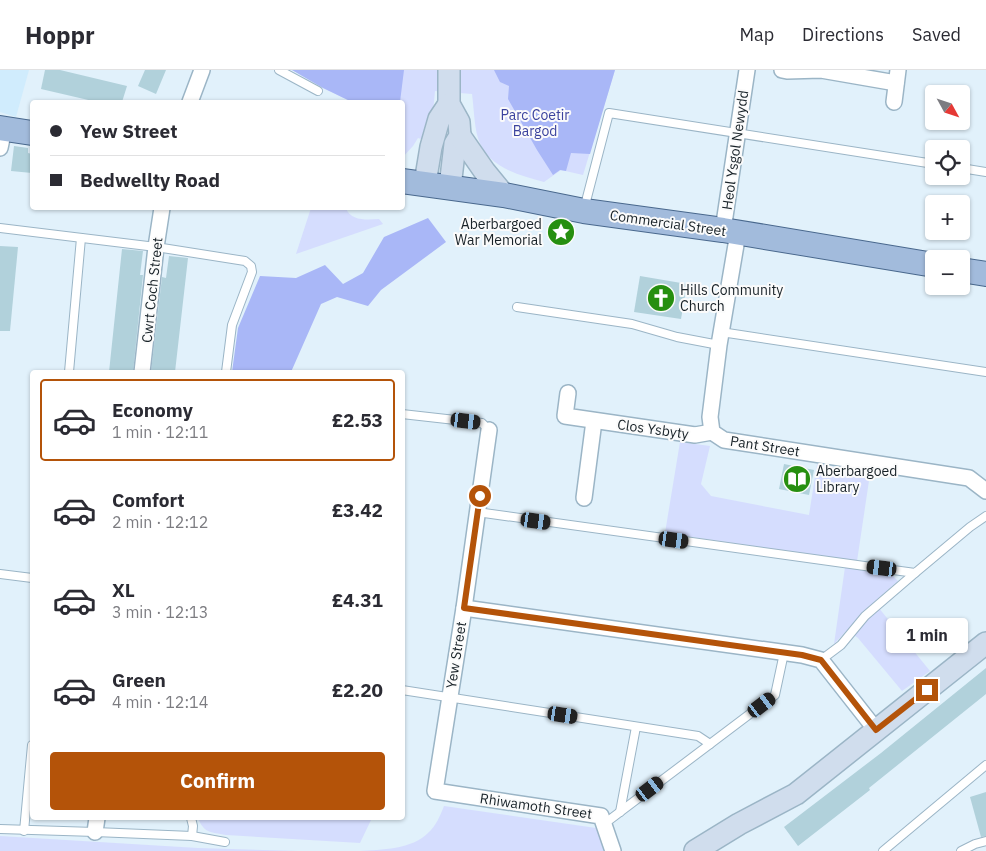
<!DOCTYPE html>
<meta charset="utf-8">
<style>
:root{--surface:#fff;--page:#f2f2f3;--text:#2b2b33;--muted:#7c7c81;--line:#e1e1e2;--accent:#b45309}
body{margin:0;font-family:"IBM Plex Sans",sans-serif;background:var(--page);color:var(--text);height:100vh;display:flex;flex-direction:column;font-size:19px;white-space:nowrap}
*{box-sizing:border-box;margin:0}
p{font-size:16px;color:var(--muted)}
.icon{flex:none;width:28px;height:28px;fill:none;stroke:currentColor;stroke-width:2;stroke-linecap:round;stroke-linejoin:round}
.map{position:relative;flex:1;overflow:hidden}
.panel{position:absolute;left:30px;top:300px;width:375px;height:450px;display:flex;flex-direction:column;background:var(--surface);border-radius:5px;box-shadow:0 1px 4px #0004}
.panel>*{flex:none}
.banner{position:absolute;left:30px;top:30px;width:375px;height:110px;border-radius:5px;box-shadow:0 1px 4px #0004;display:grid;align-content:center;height:110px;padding:0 20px;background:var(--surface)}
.needle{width:32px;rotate:130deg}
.controls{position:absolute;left:925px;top:15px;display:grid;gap:10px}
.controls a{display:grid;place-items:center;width:45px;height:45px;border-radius:5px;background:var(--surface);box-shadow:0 1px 4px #0004;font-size:25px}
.end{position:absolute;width:22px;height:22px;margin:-11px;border:6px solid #b45309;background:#fff;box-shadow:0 0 0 2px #fff}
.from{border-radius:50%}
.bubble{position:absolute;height:35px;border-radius:5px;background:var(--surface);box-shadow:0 1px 4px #0004;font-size:16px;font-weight:700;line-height:35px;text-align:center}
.car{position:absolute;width:15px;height:30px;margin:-15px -8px;border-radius:6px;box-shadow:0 0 4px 1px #0007;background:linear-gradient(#222 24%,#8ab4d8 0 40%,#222 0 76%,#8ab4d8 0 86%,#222 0)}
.banner b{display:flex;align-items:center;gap:18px;height:48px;font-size:19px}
.banner b+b{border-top:1px solid var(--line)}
.banner i{width:12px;height:12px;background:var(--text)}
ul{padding:9px 0 0;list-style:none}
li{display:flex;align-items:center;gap:15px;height:82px;margin:0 10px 8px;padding:0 10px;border:2px solid transparent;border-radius:5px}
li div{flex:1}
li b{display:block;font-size:19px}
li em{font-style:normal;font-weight:700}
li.on{border-color:var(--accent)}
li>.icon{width:45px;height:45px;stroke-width:1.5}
.button{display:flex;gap:10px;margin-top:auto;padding:10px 20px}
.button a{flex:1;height:58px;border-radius:5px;background:var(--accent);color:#fff;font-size:20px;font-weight:700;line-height:58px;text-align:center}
header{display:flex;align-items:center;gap:30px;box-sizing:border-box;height:70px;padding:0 25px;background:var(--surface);border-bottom:1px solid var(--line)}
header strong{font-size:24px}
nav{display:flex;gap:28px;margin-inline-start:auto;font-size:18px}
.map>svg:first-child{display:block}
.built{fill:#d0ecfd}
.green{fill:#d5ddfe}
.forest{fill:#a9b7f7}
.building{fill:#b1d1db}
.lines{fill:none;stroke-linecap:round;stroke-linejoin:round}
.lane-casing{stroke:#9bb5c6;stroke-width:10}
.street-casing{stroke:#9bb5c6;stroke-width:18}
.secondary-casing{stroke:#9bb5c6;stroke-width:24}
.primary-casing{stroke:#49688d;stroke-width:26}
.lane{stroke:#fff;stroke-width:8}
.street{stroke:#fff;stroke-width:15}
.secondary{stroke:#d0dded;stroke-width:21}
.primary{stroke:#a2bbdc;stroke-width:24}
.route{stroke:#b45309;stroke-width:6}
.labels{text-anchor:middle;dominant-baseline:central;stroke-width:4;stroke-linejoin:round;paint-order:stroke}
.park-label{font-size:14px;fill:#3b439e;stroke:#fbfbfb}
.street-label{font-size:14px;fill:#182228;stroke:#fbfbfb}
.poi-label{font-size:14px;fill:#182228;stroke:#fbfbfb;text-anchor:start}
</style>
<header>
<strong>Hoppr</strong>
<nav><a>Map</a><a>Directions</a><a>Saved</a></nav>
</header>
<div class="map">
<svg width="986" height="781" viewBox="0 0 986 781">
<rect width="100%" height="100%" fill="#e1f1fb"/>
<path class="built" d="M0,0H29L16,47L0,42Z"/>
<g class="green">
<path d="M292,0H615L583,105L561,100L544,112C518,105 487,97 478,68C474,55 474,38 472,24L435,21L433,42L424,70L418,68L413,76L403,87L402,32H352L323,18Z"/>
<path d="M311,138H346C350,151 367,150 379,149L383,154L296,184Z"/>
<path d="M680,372L710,376L701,414L711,426L809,445L817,394L870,404L856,498L893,506L898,511L874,532L930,601L902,621L858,568L847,560L834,574L846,490L665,463Z"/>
<path d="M444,736L596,758L606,781H360C380,780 413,779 428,763C436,756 440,746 444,736Z"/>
<path d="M198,748H372L360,773L226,765C210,762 204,763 198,748Z"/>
<path d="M0,766L198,778L298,781H0Z"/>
</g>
<g class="forest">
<path d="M292,0H404L400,32H352L323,18Z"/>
<path d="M494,0H615L590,84L571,83L566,101L560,100L553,105L537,80L508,29L509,16L500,12Z"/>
<path d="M428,148L446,172L381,220L368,236L337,227L321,234L291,302H232L238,258L260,206L296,208L325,195L343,214L363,203L384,167Z"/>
</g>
<g class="building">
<path d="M45,0H60L127,16L122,32H97L41,19Z"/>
<path d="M145,0H166L156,24L138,16Z"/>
<path d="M14,76L28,78V83L32,84V103L11,101Z"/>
<path d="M0,176L18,177L10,261H0Z"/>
<path d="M122,179L143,181L140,205H143L133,302H109Z"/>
<path d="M169,186L188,188L175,302H151L162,207L166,208Z"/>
<path d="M640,206L687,214L681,249L634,242Z"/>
<path d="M784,394L814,400L809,425L779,419Z"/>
<path d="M986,598V624L869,718L870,720L798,776L784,757L881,683Z"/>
<path d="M986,722V766L981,767L970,727Z"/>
</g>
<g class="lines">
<defs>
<g id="lane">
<path d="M279,0L318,21"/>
<path d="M961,98L986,102"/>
<path d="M584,139L609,43L934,94"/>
<path d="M0,158L156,177L245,191L251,196L252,202L232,255L226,302"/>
<path d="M517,237L632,254L677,267L719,275"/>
<path d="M721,262L986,302"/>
<path d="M69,302L81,168"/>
<path d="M402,344L482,353L489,360"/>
<path d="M477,442L915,503L970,457L986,446"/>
<path d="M0,504L32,508"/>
<path d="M821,590L841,575L865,546L915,503"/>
<path d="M402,620L698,666L710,674"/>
<path d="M620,742L636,657"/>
<path d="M191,748L193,756L192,766"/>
<path d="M604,754L775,625L784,583"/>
<path d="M0,759L95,762L192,766L225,772"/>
<path d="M24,761L32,675"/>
<path d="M883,781L986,695"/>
<path d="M961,781L975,774L986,771"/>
</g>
<g id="street">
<path d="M782,0L787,1L821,0L896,13"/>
<path d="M190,32L202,0"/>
<path d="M894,32L898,0"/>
<path d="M0,78L4,59"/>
<path d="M723,160L747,0"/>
<path d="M738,163L719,275L710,347L712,362L724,370L969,408L986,421"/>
<path d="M142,302L156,177L162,138"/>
<path d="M568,323L565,346L695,365L712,362"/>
<path d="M489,360L464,538L435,721L601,746L613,781"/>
<path d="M584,428L594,351"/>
<path d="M464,538L802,585L821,590L876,660"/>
<path d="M95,762L97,748"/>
</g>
<g id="secondary">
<path d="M449,0V34L459,52L460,66L455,74L450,117"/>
<path d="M460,66L485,102L504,125"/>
<path d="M425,113L431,77L439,49L449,34"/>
<path d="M695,781L739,754L796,724L986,573"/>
</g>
<g id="primary">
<path d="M0,58L32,63"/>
<path d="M402,111L504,125L584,141L723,160L934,195"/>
<path d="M961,200L986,204"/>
</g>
</defs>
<use href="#lane" class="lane-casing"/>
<use href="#street" class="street-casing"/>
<use href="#secondary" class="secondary-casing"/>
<use href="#primary" class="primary-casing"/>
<use href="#lane" class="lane"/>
<use href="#street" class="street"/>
<use href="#secondary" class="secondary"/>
<use href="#primary" class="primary"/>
</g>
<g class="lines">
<path class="route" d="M480,426L464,538L802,585L821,590L876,660L927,620"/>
</g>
<defs>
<symbol id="sight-disc" viewBox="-11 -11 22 22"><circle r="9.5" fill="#268f10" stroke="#fbfbfb"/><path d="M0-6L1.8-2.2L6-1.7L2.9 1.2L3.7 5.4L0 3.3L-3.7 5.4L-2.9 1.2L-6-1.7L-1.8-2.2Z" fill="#fff"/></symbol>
<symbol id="church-disc" viewBox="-11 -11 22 22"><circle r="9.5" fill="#268f10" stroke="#fbfbfb"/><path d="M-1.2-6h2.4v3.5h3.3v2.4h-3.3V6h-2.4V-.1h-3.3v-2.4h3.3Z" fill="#fff"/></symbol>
<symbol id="library-disc" viewBox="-11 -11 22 22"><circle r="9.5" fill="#268f10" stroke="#fbfbfb"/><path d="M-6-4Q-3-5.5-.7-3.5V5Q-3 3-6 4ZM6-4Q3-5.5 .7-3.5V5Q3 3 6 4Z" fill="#fff"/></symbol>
</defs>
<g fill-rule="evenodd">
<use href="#sight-disc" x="545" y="146" width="32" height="32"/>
<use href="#church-disc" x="645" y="212" width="32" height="32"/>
<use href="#library-disc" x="781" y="393" width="32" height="32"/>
</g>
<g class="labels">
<g class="park-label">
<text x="535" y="45">Parc Coetir<tspan x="535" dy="16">Bargod</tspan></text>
</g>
<g class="street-label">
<text transform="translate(735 80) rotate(-82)">Heol Ysgol Newydd</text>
<text transform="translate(668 153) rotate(8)">Commercial Street</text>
<text transform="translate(152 220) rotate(-84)">Cwrt Coch Street</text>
<text transform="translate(653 359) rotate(8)">Clos Ysbyty</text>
<text transform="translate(765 376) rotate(9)">Pant Street</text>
<text transform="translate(456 585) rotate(-81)">Yew Street</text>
<text transform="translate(536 736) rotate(8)">Rhiwamoth Street</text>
</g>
<g class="poi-label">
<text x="542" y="154" text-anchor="end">Aberbargoed<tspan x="542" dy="16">War Memorial</tspan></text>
<text x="680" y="220">Hills Community<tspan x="680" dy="16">Church</tspan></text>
<text x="816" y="401">Aberbargoed<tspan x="816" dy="16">Library</tspan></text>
</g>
</g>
</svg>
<div class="controls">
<a><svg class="needle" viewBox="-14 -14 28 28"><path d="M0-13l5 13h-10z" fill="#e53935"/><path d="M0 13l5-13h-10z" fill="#7c7c81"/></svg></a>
<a><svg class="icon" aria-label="locate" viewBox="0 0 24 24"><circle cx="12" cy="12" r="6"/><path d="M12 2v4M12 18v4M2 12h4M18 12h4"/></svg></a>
<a>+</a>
<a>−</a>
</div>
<i class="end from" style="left:480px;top:426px"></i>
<i class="end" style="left:927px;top:620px"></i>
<div class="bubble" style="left:886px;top:548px;width:82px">1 min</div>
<i class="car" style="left:466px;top:351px;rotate:97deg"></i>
<i class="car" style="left:536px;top:451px;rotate:98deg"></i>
<i class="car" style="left:674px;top:470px;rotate:98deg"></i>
<i class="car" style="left:882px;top:498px;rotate:277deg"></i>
<i class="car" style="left:762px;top:635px;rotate:53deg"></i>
<i class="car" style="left:563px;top:645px;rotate:99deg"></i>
<i class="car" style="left:650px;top:719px;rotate:53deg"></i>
<div class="banner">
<b><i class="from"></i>Yew Street</b>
<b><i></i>Bedwellty Road</b>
</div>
<section class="panel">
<ul>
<li class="on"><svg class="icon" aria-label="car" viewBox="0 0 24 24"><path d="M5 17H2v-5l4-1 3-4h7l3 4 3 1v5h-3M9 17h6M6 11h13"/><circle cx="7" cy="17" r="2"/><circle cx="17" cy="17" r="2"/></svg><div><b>Economy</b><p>1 min · 12:11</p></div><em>£2.53</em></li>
<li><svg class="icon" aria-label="car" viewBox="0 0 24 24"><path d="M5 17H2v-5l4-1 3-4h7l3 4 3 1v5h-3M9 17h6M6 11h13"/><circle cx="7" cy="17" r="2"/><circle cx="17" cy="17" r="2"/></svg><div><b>Comfort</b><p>2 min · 12:12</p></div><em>£3.42</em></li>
<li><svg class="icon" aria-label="car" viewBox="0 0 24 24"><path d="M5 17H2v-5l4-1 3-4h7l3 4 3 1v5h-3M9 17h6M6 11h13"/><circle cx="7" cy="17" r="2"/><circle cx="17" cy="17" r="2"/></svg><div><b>XL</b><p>3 min · 12:13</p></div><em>£4.31</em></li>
<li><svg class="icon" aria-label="car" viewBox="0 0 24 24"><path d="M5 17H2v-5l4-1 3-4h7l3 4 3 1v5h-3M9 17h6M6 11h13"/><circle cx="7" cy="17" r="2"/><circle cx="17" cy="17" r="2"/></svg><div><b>Green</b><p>4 min · 12:14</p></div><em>£2.20</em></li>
</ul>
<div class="button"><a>Confirm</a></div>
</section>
</div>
